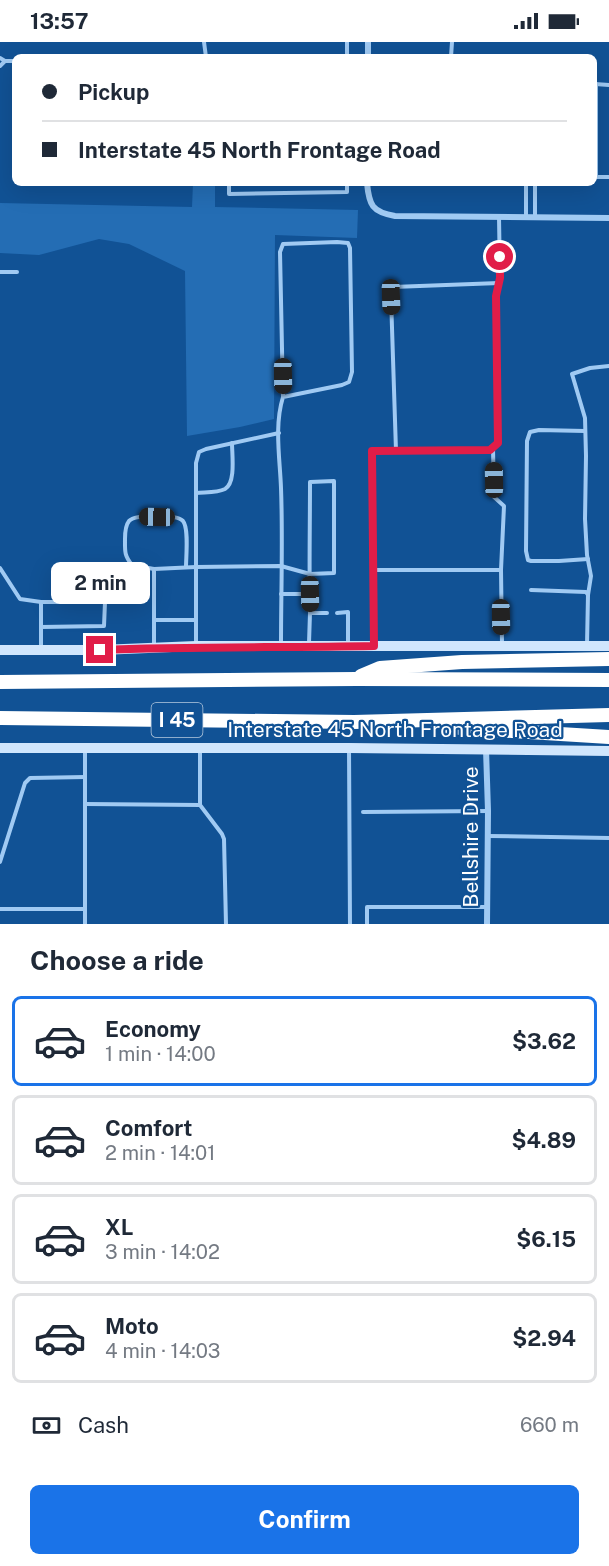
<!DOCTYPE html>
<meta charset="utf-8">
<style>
:root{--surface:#fff;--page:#f6f6f7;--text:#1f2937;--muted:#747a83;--line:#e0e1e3;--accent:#1a73e8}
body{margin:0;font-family:"Public Sans",sans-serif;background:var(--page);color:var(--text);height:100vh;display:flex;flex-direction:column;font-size:22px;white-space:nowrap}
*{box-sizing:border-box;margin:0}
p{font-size:20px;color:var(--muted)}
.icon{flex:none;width:33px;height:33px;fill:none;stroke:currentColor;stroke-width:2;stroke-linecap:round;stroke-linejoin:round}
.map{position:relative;height:882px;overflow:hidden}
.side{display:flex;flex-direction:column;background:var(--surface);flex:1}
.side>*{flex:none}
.guide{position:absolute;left:12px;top:12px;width:585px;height:132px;border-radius:9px;box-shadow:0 6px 24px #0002;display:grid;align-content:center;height:132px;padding:0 30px;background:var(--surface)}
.end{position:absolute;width:27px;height:27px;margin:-14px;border:8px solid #e11d48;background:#fff;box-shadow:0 0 0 3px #fff}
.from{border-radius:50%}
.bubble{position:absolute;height:42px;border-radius:9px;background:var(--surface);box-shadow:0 6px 24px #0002;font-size:20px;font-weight:700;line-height:42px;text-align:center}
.car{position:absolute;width:18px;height:36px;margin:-18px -9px;border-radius:8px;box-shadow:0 0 4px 2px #0007;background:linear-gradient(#222 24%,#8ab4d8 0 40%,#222 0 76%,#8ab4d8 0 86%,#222 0)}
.guide b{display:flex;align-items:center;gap:21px;height:57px;font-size:22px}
.guide b+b{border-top:2px solid var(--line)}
.guide i{width:15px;height:15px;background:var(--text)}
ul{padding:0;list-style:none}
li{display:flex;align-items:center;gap:18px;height:90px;margin:0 12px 9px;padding:0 18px;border:3px solid var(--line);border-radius:9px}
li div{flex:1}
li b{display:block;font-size:22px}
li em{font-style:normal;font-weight:700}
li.current{border-color:var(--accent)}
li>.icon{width:54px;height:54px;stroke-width:1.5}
h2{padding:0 30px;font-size:27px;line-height:72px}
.pay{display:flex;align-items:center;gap:15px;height:66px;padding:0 30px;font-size:22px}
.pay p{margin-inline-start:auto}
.action{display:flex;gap:12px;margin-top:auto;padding:12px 30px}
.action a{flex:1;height:69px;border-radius:9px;background:var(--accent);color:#fff;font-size:24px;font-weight:700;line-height:69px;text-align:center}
.status{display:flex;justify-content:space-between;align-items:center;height:42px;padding:0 30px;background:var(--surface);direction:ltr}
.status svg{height:16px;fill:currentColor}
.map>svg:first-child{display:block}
.green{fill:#246db4}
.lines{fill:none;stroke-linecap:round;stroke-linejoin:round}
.service{stroke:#a0caf3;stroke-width:4}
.minor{stroke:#a0caf3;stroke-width:6}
.secondary{stroke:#d0e6fd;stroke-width:10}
.motorway{stroke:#fff;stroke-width:14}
.route{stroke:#e11d48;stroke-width:8}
.labels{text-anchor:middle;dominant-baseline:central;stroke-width:4.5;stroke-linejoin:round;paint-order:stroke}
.shield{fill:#115295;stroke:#b8cbdf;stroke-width:1.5}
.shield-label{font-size:20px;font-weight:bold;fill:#fff}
.street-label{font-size:21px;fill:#fff;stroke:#115295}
</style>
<div class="status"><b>13:57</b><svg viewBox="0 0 49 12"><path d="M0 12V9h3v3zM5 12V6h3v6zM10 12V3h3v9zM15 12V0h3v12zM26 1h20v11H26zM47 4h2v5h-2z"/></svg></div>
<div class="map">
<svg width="609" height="882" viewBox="0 0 609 882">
<rect width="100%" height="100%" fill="#115295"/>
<path class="green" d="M193,141H215V165L358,168L357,196L275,193L274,377L240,385L187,394L185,229L129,202L99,197L39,213L0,211V161L192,165Z"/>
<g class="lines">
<g class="service">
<path d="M204,0L206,15"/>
<path d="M347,15V0"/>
<path d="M451,15L452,0"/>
<path d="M0,16L5,19H15"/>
<path d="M0,24L5,19"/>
<path d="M595,42L609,43"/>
<path d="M596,42V135"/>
<path d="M595,135H609"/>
<path d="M229,141V152L347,150V141"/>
<path d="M526,175V141"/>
<path d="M535,175V141"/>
<path d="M0,230H17"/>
<path d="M585,389L539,388L530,390L527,399L526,509L528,518L531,519H559L588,517"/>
<path d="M493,406L494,455L504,464L501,528"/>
<path d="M396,409L391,255L393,245L499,241"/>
<path d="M196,451C205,450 217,451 225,447C236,441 232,413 232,401"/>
<path d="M0,526L20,557L41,560"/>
<path d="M154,527L132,523C124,513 125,509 125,497C125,491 125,484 129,479C136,472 176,472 183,479C189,486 186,515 186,525"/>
<path d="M372,528V409L490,408L498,401L496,254L500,235L499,175"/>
<path d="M531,548L586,550L588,553L587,603"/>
<path d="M281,552H310"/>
<path d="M588,553L591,534L587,513L585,477L586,414L585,376L572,332L590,326L609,324"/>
<path d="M337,571L348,570V604"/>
<path d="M154,578H196"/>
<path d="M41,585L104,584L105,560H41V607"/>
<path d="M309,601L310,571H327"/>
<path d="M281,602C281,550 283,498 281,446C280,417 274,384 283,355L342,343L349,340L352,330L350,206L348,201L337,200L283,202L280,210L283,355"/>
<path d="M196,603V421L199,410L206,407L279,391"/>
<path d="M374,603L372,528H501L502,602"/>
<path d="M154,604V527L196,525L281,524L310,532L334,531V439L310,440C310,484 309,527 310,571"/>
<path d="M349,706L350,882"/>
<path d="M200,707V763L222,792L224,797L226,882"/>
<path d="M85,762L200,763"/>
<path d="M363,770L488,769"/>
<path d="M488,794L609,796"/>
<path d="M0,820L25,741L30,736L85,735"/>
<path d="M0,867H85"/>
<path d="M85,882V709"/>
<path d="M367,882V865H487"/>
</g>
<g class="minor">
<path d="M368,15V0"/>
<path d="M367,141C369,163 372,170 395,174L609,176"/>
<path d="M486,707L488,769L487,882"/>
</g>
<g class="secondary">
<path d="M0,608H100L196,604H609"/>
<path d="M0,706H349L609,709"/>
</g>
<g class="motorway">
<path d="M361,634L380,626L462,620L609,617"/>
<path d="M0,640L357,637L609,638"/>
<path d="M0,676L354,680L609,673"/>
<path d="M446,685L609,695"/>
</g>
</g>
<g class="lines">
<path class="route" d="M100,608C192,604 283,606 374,604L372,409L490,408L498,401L496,254L500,236V215"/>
</g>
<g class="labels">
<rect class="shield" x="151.5" y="661" width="51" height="34" rx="4.5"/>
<g class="shield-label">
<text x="177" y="678">I 45</text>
</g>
<g class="street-label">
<text x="395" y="687">Interstate 45 North Frontage Road</text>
<text transform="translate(470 795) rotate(-90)">Bellshire Drive</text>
</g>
</g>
</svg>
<i class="end from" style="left:500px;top:215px"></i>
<i class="end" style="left:100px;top:608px"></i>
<div class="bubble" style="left:51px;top:520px;width:99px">2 min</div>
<i class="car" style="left:391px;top:255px;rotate:178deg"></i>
<i class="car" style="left:283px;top:334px;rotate:179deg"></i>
<i class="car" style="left:494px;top:438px;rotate:359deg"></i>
<i class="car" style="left:157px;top:475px;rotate:271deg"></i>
<i class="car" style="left:310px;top:552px;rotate:179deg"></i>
<i class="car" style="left:501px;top:575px;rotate:179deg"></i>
<div class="guide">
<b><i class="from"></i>Pickup</b>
<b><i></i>Interstate 45 North Frontage Road</b>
</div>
</div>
<section class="side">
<h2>Choose a ride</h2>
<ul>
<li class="current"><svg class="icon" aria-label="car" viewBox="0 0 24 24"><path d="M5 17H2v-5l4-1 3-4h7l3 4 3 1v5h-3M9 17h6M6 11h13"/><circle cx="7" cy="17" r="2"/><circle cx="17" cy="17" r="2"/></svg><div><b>Economy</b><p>1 min · 14:00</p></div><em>$3.62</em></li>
<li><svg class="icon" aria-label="car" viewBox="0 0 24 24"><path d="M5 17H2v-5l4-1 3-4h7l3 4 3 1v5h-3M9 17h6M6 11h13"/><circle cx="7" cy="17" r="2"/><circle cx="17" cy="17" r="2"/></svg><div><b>Comfort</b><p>2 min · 14:01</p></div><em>$4.89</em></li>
<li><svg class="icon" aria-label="car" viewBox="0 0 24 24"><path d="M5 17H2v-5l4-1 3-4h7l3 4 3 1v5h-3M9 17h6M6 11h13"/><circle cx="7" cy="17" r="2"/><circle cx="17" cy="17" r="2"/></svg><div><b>XL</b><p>3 min · 14:02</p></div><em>$6.15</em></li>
<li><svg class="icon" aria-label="car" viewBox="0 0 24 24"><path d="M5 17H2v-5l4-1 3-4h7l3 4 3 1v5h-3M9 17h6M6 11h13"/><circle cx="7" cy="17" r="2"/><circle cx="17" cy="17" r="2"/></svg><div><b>Moto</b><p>4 min · 14:03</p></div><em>$2.94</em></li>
</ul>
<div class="pay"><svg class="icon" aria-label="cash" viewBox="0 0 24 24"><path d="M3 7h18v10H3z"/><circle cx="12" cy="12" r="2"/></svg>Cash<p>660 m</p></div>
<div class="action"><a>Confirm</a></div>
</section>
